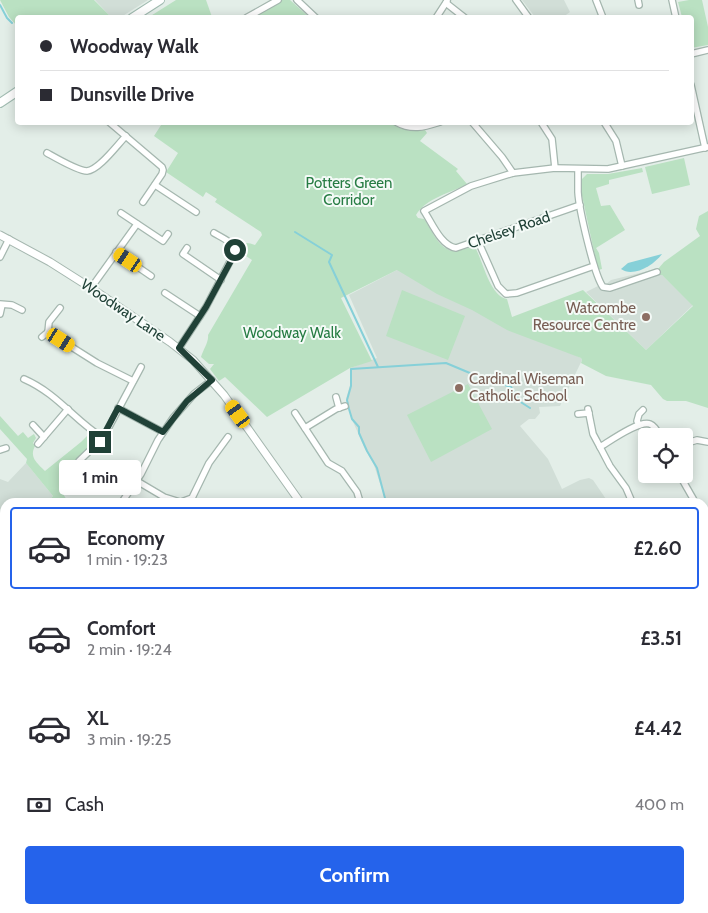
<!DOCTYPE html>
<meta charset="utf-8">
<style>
:root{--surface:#fff;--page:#f2f2f3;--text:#2b2b33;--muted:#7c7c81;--line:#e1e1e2;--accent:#2563eb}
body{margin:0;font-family:Cabin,sans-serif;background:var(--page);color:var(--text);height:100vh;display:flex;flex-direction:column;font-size:19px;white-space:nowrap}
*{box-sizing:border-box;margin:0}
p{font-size:16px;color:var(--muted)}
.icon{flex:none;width:28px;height:28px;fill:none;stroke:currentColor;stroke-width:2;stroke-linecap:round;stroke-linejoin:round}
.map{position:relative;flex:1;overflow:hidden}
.side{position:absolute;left:0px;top:498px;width:709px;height:416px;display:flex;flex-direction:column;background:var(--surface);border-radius:15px 15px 0 0;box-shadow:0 2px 12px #0003}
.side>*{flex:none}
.guide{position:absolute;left:15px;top:15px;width:679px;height:110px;border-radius:5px;box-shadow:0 2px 12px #0003;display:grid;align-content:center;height:110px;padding:0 25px;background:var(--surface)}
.buttons{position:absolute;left:638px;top:428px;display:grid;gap:10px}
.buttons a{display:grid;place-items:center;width:55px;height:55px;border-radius:5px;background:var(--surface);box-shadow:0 2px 12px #0003;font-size:25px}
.end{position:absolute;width:22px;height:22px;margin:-11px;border:6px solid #204137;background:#fff;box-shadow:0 0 0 2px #fff}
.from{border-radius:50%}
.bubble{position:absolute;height:35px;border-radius:5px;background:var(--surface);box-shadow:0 2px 12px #0003;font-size:16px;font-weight:700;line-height:35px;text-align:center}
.car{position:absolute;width:15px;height:30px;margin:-15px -8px;border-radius:6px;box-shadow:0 0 4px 1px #0007;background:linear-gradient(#f5c518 24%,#345 0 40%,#f5c518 0 76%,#345 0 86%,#f5c518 0)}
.guide b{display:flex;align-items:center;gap:18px;height:48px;font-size:19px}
.guide b+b{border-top:1px solid var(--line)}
.guide i{width:12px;height:12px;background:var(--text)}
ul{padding:9px 0 0;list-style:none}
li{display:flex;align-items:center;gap:15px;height:82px;margin:0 10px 8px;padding:0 15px;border:2px solid transparent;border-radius:5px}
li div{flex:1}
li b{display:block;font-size:19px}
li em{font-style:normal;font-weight:700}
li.on{border-color:var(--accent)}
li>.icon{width:45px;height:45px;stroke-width:1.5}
.pay{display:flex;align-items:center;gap:12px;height:55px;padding:0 25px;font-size:19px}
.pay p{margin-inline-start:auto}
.cta{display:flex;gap:10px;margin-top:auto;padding:10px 25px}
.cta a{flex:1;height:58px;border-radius:5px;background:var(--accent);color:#fff;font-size:20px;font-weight:700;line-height:58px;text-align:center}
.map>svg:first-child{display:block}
.built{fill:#d1ded7}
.green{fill:#bae1c2}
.water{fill:#86d0d8}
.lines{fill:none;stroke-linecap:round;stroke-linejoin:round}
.stream{stroke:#86d0d8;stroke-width:2}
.minor-casing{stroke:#a5b7af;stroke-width:8}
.tertiary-casing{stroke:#a5b7af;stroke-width:9}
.secondary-casing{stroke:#a0bbb0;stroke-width:10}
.minor{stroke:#fff;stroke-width:5.5}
.tertiary{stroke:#fff;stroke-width:7}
.secondary{stroke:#fff;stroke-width:8}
.route{stroke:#204137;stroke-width:6}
.education-dot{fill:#8d6e63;stroke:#f4faf7;stroke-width:2}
.labels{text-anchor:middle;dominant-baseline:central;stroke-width:4;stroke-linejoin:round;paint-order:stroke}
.park-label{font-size:15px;fill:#267c43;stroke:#f4faf7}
.street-label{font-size:15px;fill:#204137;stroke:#f4faf7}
.education-label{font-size:15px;fill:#785e54;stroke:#f4faf7;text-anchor:end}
</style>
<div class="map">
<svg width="708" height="913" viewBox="0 0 708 913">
<rect width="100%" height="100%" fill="#e3eee8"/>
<g class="built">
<path d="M95,0H148L121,17L112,18Z"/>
<path d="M522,0H564L570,12L563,17H535Z"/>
<path d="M399,269L581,358L582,360L560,406L539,407L540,413L535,419H529L520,426L548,459L562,489L580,480L589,478L593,480L608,502H386L374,465L364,447L351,417L346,399L350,385V368L377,358L349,295Z"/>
<path d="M656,269L657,275H662L693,305L646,350L586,292L598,286L601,289L611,280Z"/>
<path d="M26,463L53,496L48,502H5V561L0,559V479L8,482Z"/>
<path d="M704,854L708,855V913H613L612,909H704Z"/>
<path d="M349,909H527L529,913H351Z"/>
</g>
<g class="green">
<path d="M0,0H94L111,17L18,18L17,26L9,17Z"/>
<path d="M176,0H206L212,17H149Z"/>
<path d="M280,0H290L309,17L254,18L256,14Z"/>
<path d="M689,0H702L708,27V45L691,48V18L682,17L678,2Z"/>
<path d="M163,122H389C401,130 411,132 425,130L427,133L420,141L458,169L456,171L467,184C451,193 426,198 416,215L418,218L424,219C432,230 440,253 457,251C462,250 467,248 472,247L476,249C483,262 490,296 507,299L512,317L583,290L646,350L693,306L662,275H659L658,269L664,262L700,236L696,229L699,216L708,211V408L686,401H667L663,399L651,385L606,376L581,363L582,360L581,358L507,330L472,310L437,294L397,270L341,298L372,361L350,368L267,417L225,377L219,381L210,369L214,364H209L201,357C203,350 209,342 208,335L252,260L240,252L239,248C244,241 248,243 255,245L262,235L261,232L215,202L217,199L206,192L203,197L166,172L178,153L154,136Z"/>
<path d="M684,158L690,185L652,194L645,167Z"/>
<path d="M642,168L643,172L609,180V184L596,188L601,206L610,205L625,230L596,248L599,253L602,269L598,270L581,191L582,179L587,174H608Z"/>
<path d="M402,290L465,316L448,360L386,336Z"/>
<path d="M468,384L492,429L431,462L407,415Z"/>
<path d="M0,416L18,436L23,432L28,438L34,434L36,438L33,443L35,446C29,457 37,463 45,471L81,442L90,433L96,441L73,462L67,473L68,475C63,488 59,491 69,502H48L53,496L26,463L27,459L0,429Z"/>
<path d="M75,909H139L141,913H80Z"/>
</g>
<path class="water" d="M662,254C654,265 633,278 621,269L628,263Z"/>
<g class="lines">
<g class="stream">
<path d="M0,5L7,18L12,23"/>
<path d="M295,232L332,255L329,262L378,367"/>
<path d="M386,502L377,468L367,451L359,433V427L352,419L349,409L347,400L351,386V369L446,363L477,376L511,387L519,401L530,408"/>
</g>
<defs>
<g id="minor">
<path d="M297,0L316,18"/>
<path d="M516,0L529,18"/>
<path d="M596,0L603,18"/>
<path d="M638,0L639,5"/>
<path d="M672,0L676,18"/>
<path d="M446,3L465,18"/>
<path d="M246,18L278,0"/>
<path d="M436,18L447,1"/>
<path d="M691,54L708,50"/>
<path d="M691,85L705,148"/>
<path d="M109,122L162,167L163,170L162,174L143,202"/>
<path d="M396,122C412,131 424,127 440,122"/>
<path d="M472,122L502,157L513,173"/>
<path d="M541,122L552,139L555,168"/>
<path d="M604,122L616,141L622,166"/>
<path d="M47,153C56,158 78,171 87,171C99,170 117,145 126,136"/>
<path d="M578,169C578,177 578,185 578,192C579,209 594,275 603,287L610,288L657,272"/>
<path d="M155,185L196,212"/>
<path d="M580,205L456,248C441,246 432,223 424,211L471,186L513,173L555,168L608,169L708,147"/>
<path d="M121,213L163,241L168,234"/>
<path d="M478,241L498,286L506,294L517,293L594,266"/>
<path d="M187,248L183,254L221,280"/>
<path d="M116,252L151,276"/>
<path d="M0,257L9,239"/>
<path d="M91,288L137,224"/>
<path d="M165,293L200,316"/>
<path d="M0,304L12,305L22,310"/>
<path d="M0,314L2,305"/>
<path d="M48,332L97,363L133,381"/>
<path d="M48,332L49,322L60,308"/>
<path d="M42,337L48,332"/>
<path d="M179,348L206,307L235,252C234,242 222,238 214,233"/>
<path d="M24,379C58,394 74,420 103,438"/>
<path d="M336,397L339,408"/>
<path d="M118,408L163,432"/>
<path d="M588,409L593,434L600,447"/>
<path d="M295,413L328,463L342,471L357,492L360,502"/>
<path d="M578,414L589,413"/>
<path d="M33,425L44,437"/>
<path d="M639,425L637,421L639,414L643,410"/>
<path d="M305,428L336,409L345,406"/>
<path d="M38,444L68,409"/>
<path d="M684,444L697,440L708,442"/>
<path d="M0,450L6,448"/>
<path d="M679,474L695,502"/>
<path d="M74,475L79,461L103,438L141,367"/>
<path d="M137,481L164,497L180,502"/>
<path d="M122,502L141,474L158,440L173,418L194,394L212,380"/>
<path d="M181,502L192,498L209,463L228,437"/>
<path d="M632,502L626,488L610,466L600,447C610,441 639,420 650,424C655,426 658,432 660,436"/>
<path d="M704,517L708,522"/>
<path d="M704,598L708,596"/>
<path d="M704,636L708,641"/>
<path d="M704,691L708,687"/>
<path d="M704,785L708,786"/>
<path d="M309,909L310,913"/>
<path d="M563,909L565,913"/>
<path d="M170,913L176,909"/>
<path d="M255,913L262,909"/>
</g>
<g id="tertiary">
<path d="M0,235L50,262L91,288L170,342L193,360L224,395L300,502"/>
<path d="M0,680L5,682"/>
<path d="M704,848H708"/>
</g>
<g id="secondary">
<path d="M132,18L160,0"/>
<path d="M0,103L18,91"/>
</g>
</defs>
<use href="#minor" class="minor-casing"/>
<use href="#tertiary" class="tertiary-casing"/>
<use href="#secondary" class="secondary-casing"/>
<use href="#minor" class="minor"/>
<use href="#tertiary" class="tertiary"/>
<use href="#secondary" class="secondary"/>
</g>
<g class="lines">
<path class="route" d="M100,442L118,408L163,432L187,401L212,380L179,348L206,307L234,255L235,250"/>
</g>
<g class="education-dot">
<circle cx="646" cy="317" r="5"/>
<circle cx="459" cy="388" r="5"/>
</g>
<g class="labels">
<g class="park-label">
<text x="349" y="183">Potters Green<tspan x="349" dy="17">Corridor</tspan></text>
<text x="292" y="333">Woodway Walk</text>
</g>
<g class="street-label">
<text transform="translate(509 230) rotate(-19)">Chelsey Road</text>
<text transform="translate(123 310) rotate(34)">Woodway Lane</text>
</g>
<g class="education-label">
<text x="636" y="308">Watcombe<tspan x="636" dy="17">Resource Centre</tspan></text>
<text x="469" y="379" text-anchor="start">Cardinal Wiseman<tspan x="469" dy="17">Catholic School</tspan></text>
</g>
</g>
</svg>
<div class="buttons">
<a><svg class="icon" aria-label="locate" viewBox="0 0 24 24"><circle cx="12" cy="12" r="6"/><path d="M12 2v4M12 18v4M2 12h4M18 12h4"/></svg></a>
</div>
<i class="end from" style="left:235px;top:250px"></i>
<i class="end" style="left:100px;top:442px"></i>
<div class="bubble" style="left:59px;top:460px;width:82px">1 min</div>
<i class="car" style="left:128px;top:260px;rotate:304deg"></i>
<i class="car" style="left:61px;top:340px;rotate:123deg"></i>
<i class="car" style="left:238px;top:414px;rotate:324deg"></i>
<div class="guide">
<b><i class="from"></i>Woodway Walk</b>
<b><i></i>Dunsville Drive</b>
</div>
<section class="side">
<ul>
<li class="on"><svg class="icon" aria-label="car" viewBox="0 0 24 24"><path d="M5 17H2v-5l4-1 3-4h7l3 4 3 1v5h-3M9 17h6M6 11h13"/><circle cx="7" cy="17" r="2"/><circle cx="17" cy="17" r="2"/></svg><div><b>Economy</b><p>1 min · 19:23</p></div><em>£2.60</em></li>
<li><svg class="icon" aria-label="car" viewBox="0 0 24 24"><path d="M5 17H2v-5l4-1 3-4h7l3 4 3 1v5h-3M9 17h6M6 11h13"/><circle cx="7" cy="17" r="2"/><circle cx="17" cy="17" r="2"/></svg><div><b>Comfort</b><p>2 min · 19:24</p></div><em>£3.51</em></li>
<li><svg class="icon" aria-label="car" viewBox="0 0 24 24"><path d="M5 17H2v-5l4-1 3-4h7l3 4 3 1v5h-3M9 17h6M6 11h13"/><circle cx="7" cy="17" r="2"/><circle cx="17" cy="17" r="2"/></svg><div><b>XL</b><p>3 min · 19:25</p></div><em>£4.42</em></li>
</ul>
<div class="pay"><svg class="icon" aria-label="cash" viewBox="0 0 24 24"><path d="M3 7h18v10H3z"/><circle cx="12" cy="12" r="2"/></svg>Cash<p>400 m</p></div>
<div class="cta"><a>Confirm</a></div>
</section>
</div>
